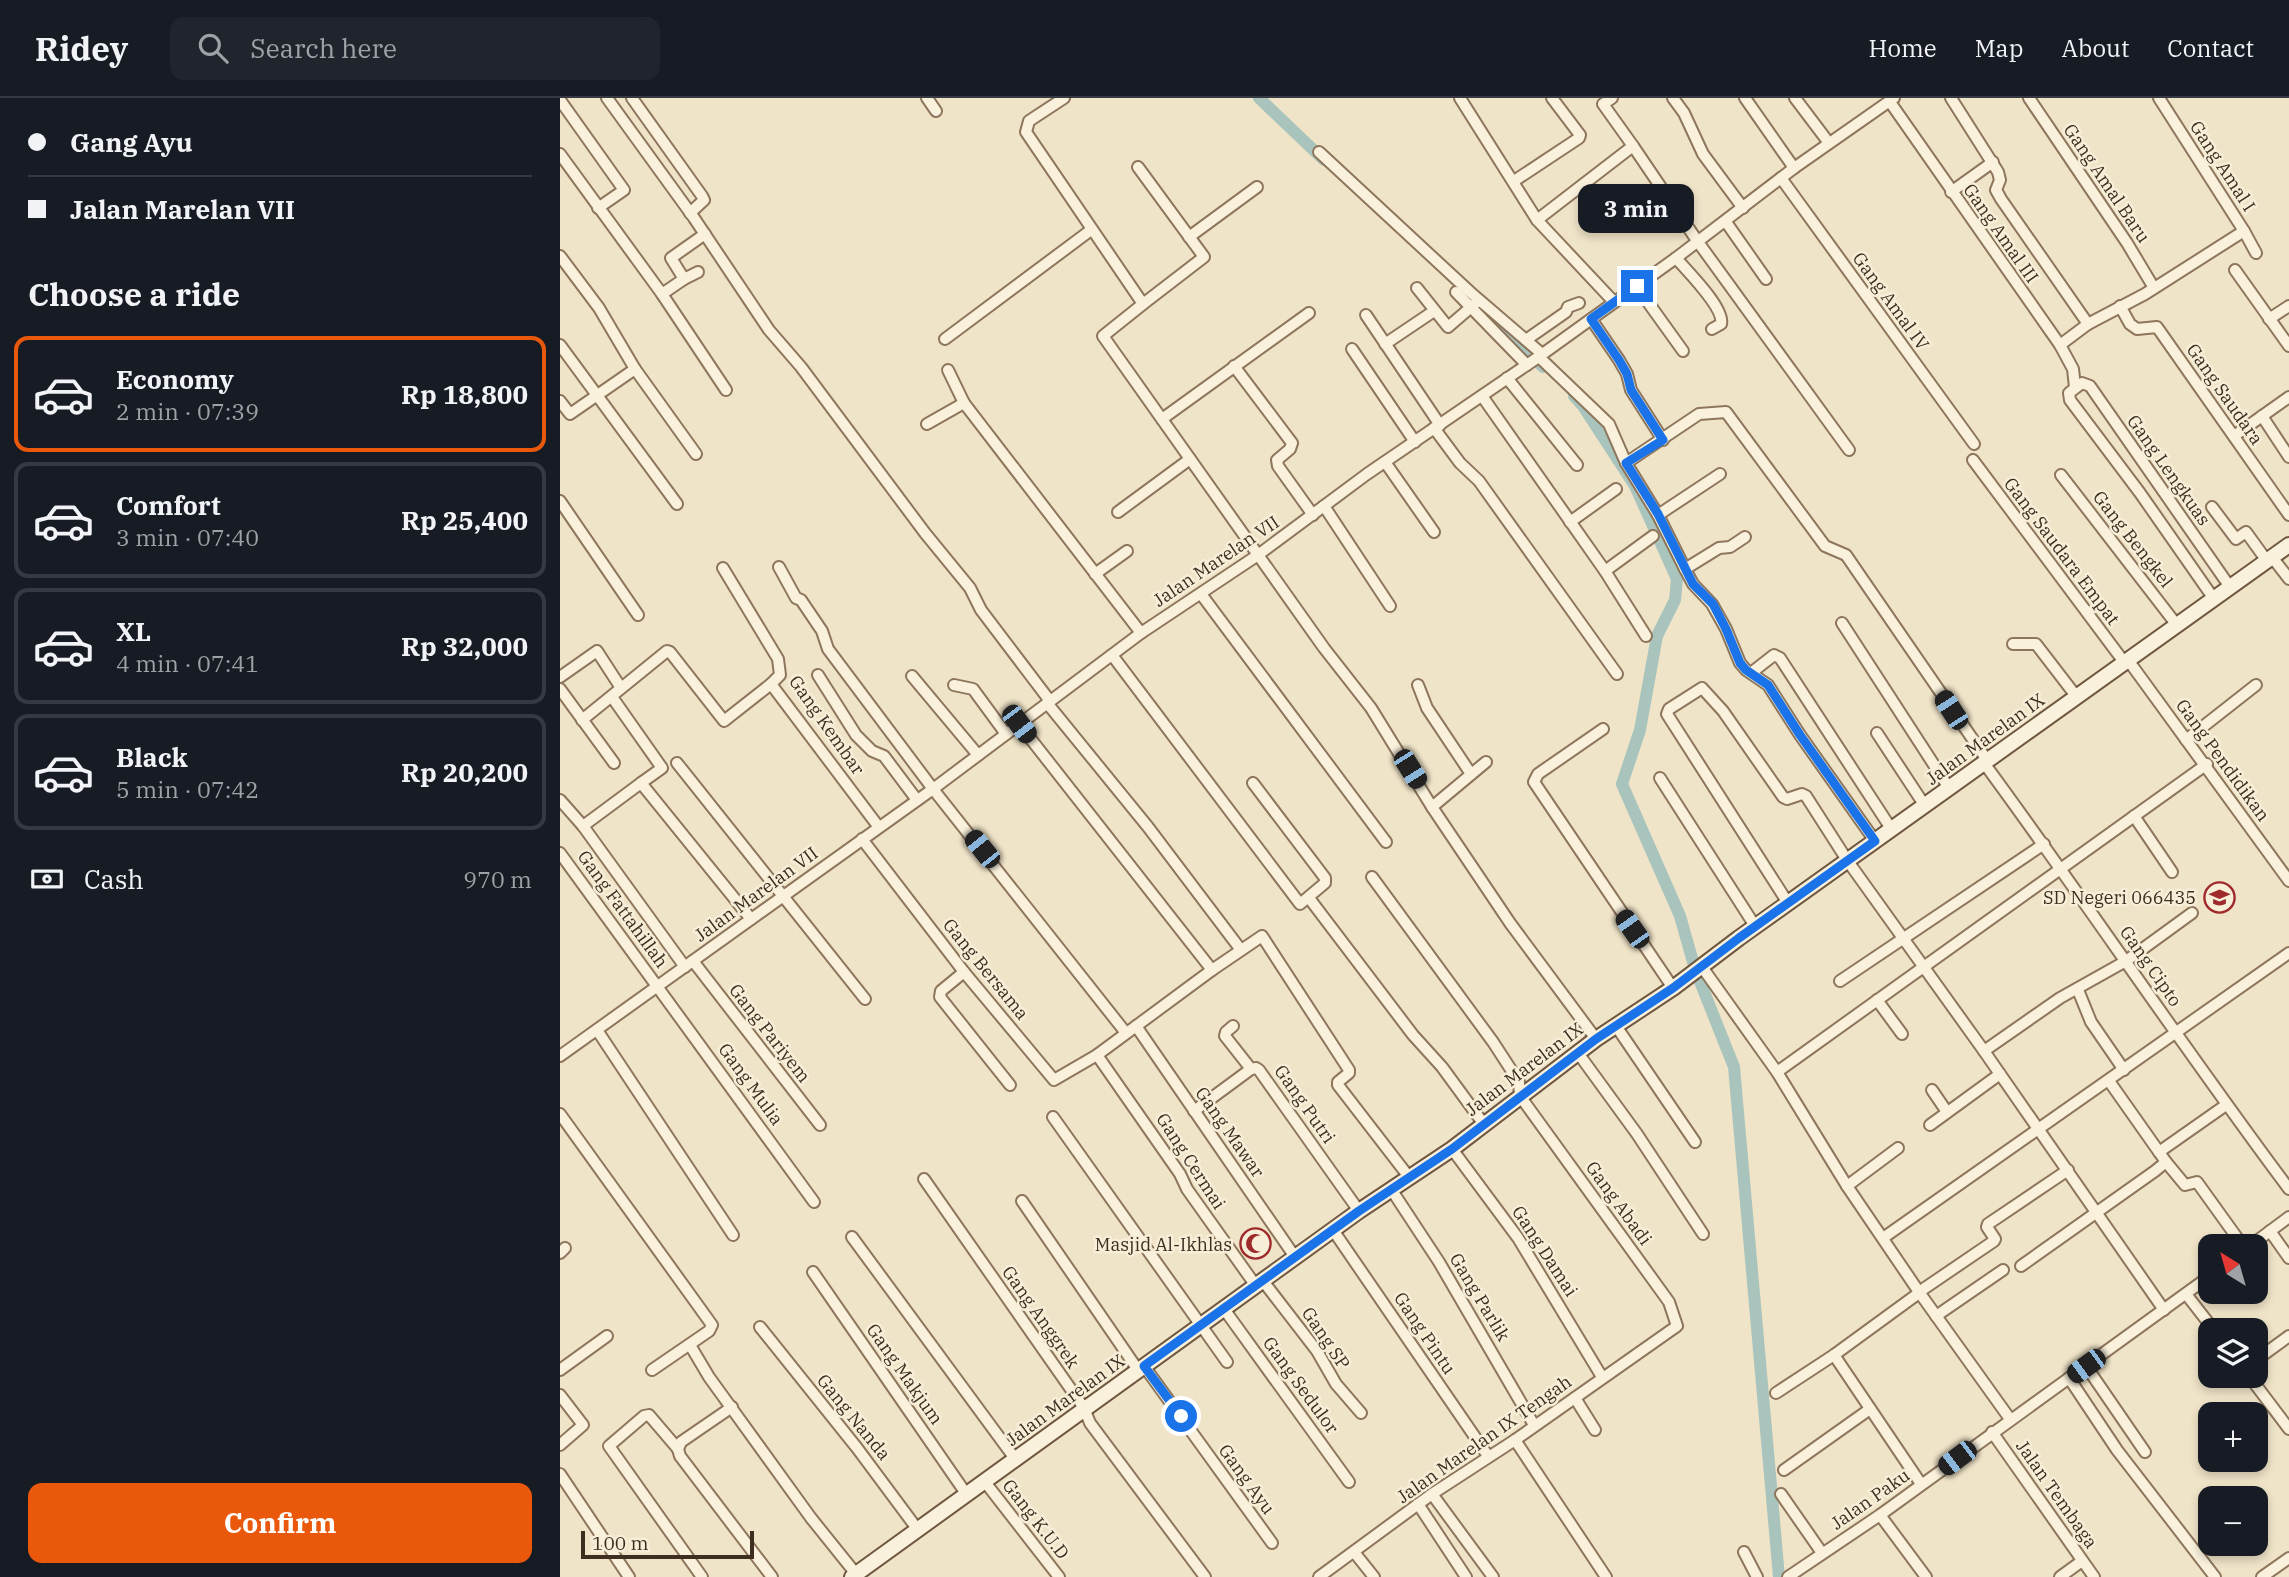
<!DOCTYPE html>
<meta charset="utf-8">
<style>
:root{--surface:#171b24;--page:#20242c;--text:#f1f3f6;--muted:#9ea1a6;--line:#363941;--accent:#ea580c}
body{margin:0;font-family:"IBM Plex Serif",serif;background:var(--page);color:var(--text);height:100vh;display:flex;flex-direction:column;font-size:26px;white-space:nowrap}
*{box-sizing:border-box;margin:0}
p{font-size:23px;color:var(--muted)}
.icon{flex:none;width:38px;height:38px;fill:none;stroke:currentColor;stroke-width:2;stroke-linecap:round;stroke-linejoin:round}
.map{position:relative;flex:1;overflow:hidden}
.side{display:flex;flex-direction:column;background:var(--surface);width:560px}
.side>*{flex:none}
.guide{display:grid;align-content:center;height:154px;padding:0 28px;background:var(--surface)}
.needle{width:46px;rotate:323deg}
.tools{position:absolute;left:1638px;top:1136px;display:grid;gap:14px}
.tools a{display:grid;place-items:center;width:70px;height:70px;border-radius:14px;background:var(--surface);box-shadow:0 4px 10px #0003;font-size:35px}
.scale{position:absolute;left:21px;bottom:18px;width:173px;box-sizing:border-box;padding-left:7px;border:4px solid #3d2e20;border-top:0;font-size:19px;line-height:24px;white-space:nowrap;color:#3d2e20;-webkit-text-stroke:5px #f7eed8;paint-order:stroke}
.end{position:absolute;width:32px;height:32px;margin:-16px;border:9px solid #1a73e8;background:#fff;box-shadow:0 0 0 4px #fff}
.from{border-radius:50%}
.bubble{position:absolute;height:49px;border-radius:14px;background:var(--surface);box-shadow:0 4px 10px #0003;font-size:23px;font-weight:700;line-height:49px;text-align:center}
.car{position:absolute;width:21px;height:42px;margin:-21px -10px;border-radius:9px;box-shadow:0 0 5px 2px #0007;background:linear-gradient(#222 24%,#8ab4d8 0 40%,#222 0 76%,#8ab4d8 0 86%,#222 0)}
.guide b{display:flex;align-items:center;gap:24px;height:66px;font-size:26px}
.guide b+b{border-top:2px solid var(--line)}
.guide i{width:18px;height:18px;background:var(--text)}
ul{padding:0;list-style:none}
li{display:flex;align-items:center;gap:21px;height:116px;margin:0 14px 10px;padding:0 14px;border:4px solid var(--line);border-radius:14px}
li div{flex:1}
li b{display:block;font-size:26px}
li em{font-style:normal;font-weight:700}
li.on{border-color:var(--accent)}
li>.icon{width:63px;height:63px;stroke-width:1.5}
h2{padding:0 28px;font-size:32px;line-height:84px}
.pay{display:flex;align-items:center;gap:18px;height:77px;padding:0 28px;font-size:26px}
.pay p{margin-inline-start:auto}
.primary-button{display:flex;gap:14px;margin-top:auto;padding:14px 28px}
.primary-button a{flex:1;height:80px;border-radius:14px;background:var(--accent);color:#fff;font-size:28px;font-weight:700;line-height:80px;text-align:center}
header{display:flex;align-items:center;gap:42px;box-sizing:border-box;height:98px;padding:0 35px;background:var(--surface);border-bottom:2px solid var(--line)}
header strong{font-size:33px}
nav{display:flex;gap:38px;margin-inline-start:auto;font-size:24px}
.search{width:490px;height:63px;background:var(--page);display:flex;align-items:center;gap:18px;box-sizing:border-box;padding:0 24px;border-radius:14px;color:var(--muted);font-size:26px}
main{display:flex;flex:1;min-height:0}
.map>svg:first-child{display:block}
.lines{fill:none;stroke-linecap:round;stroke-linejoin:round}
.canal{stroke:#a9c4bc;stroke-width:12}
.minor-casing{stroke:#8d765c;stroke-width:14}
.secondary-casing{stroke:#6f573f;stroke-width:18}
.minor{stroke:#faf1dc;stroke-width:10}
.secondary{stroke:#faf1dc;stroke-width:14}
.route{stroke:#1a73e8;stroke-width:9}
.labels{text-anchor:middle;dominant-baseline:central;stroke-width:5;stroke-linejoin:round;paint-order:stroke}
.street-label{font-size:18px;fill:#3d2e20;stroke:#f7eed8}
.poi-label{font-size:18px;fill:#3d2e20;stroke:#f7eed8;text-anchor:end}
</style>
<header>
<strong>Ridey</strong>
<div class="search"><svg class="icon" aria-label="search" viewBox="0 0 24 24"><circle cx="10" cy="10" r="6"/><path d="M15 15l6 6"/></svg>Search here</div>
<nav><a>Home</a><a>Map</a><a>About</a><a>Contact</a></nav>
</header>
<main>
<section class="side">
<div class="guide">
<b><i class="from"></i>Gang Ayu</b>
<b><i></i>Jalan Marelan VII</b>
</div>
<h2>Choose a ride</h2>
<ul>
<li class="on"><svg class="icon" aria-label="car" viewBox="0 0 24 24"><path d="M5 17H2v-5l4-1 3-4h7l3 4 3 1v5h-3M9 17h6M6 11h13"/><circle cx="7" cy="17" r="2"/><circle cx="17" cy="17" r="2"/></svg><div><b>Economy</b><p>2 min · 07:39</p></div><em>Rp 18,800</em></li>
<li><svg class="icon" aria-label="car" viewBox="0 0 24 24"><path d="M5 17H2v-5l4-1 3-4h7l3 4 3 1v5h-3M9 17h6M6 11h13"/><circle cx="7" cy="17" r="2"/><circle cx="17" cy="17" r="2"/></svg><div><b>Comfort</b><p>3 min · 07:40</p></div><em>Rp 25,400</em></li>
<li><svg class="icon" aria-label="car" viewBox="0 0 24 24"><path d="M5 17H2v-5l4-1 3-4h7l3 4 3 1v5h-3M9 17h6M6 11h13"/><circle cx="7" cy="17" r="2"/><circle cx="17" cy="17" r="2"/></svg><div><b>XL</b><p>4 min · 07:41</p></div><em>Rp 32,000</em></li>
<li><svg class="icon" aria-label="car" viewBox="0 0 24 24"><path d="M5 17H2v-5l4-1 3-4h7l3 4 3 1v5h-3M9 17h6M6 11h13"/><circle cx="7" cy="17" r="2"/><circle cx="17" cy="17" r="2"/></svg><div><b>Black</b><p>5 min · 07:42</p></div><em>Rp 20,200</em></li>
</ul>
<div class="pay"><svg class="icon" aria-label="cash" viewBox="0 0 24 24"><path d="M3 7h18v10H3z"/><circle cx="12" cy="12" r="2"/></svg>Cash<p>970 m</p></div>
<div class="primary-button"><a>Confirm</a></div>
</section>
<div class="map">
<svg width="1729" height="1479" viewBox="0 0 1729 1479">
<rect width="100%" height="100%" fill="#f0e4c8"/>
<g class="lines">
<g class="canal">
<path d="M699,0L764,62"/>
<path d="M910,200L983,269"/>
<path d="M1014,298L1023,308L1075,388L1117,481L1115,502L1097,538L1080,632L1062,686L1120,818L1135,871L1174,969L1219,1479"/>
</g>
<defs>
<g id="minor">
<path d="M47,0L134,120L209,232L241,269L365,435L410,490L421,512L490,603"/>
<path d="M72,0L142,98L144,102L130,115"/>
<path d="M367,0L376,13"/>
<path d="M504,0L469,23L466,34L583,206L543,238L764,550L811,610L872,709L950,825L1036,941"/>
<path d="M900,0L977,122L1054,204"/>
<path d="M1052,0L1043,6L1073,48"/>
<path d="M1113,0L1124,15L1143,56L1183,110"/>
<path d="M1185,0L1234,70"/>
<path d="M1235,0L1269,45"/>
<path d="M1391,0L1438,74L1440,82L1436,92L1441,101L1528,226L1500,247"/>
<path d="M1469,0L1567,145L1594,190"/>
<path d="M1599,0L1684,133L1696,155"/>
<path d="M0,2L64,92L38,110"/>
<path d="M1330,4L1500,247L1513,271L1515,289"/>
<path d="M759,54L910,194L982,256"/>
<path d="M0,56L102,196L166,292"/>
<path d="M578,69L644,159L583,206"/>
<path d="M1221,80L1414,346"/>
<path d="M954,83L1019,40L1020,37L992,0"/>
<path d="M1391,94L1433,64"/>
<path d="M977,122L1073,48L1138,144L1289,352"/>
<path d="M1166,124L1206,181"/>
<path d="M629,139L697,89"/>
<path d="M0,158L39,210L75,271L136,356"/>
<path d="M1116,160C1127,173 1165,210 1161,226L1152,231"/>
<path d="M1675,172L1729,248"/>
<path d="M124,181L138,174"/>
<path d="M1077,189L1123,253"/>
<path d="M857,190L888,229L917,204"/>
<path d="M896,194L967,267"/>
<path d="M102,196L124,181L111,160L145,136"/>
<path d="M1560,208L1570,226L1577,231L1597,229L1729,417"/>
<path d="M806,217L880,327"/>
<path d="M1031,221L1059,262L1067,276L1071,292L1103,342"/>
<path d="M1709,221L1729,208"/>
<path d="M1528,226L1585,196L1684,133"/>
<path d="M385,241L531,132"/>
<path d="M966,242L1006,214L1008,209L1019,205"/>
<path d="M825,246L874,213"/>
<path d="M0,247L117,406"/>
<path d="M792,251L855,344"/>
<path d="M979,259L1049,326L1066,365L1098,417L1125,471L1133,486L1152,506L1166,531L1180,565L1186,572L1208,587L1240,637L1315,743"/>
<path d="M674,268L732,345L730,351L717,362L718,368L753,417"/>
<path d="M388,272L404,305"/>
<path d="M947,280L1017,367"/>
<path d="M922,298L1045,473L1086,538"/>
<path d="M0,303L10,316L75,271"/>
<path d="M1702,318L1729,359"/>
<path d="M602,321L749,215"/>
<path d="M367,326L404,305L581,535"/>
<path d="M874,330L900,365L919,383L1057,576"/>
<path d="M1674,338L1729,299"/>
<path d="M1413,362L1564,564"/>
<path d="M825,364L874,434"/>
<path d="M1066,365L1139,316L1166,314L1265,448L1286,457L1427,662"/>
<path d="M1501,377L1616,526"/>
<path d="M0,403L78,517"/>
<path d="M764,408L830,508"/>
<path d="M1652,409L1676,441L1686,434L1707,463"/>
<path d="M558,414L630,361"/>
<path d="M1098,417L1160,376"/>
<path d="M1010,424L1056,391"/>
<path d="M1712,459L1729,481"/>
<path d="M219,469L236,500L241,502L262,533L268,551L373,691L566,935"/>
<path d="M163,470L218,561L220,577L211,586L318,728"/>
<path d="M1125,471L1159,450L1170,449L1185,439"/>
<path d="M1045,473L1093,438"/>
<path d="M535,476L567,453"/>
<path d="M641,496L826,744"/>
<path d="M1654,501L1580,395L1510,302L1509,295L1522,285L1530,288L1670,489"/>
<path d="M1282,525L1389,690"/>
<path d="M1453,546H1476L1516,598"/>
<path d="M552,557L740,806L765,785V780L693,685"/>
<path d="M1568,562L1729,783"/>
<path d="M1191,575L1214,557L1220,560L1332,732"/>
<path d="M258,577L296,637L312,653L324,658L357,702"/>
<path d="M352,578L418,657"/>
<path d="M0,579L37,553L61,590"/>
<path d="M394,587L413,591L446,636"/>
<path d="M858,587L867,610L911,676"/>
<path d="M0,591L54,665"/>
<path d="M52,599L102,670L81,685L191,821"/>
<path d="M487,605L588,729L681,852"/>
<path d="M22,622L107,553L110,554L164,623L211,586"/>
<path d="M459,626L652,872"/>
<path d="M1043,631L978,676L974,684L1113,890"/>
<path d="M1317,635L1365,708"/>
<path d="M1626,642L1696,587"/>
<path d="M117,665L305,901"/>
<path d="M1424,665C1527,805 1624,951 1729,1091"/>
<path d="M1100,680L1195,828"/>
<path d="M0,702L23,728L125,869"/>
<path d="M872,709L926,664"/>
<path d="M1574,718L1612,774"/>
<path d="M23,728L81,685"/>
<path d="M302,741L404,874L494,982L537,957L652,872L702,838L789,972V975L778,984V987L849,1079"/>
<path d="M0,755L254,1104"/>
<path d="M749,800L853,937L882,969L923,1025"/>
<path d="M1228,805L1107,616L1109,611L1142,590L1163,613L1223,699L1227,701L1242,696L1246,698L1287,762L1424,953L1604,1212"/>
<path d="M133,863L260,1027"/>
<path d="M1142,869L1217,974L1287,1088L1359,1194L1450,1321"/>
<path d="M404,874L381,893L380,899L450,987"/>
<path d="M1280,883L1484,746"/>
<path d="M1518,892L1531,924L1564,972"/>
<path d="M1317,902L1342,936"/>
<path d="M576,928L735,1159"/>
<path d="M673,928L666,934L665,938L691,971L696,970L699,972L799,1113"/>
<path d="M1056,928L1135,1044"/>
<path d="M37,932L173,1137"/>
<path d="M1424,953L1500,900L1566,863L1632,815"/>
<path d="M1018,955L1077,1036L1143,1136"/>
<path d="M537,957L620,1076L627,1091L696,1188"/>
<path d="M0,958L373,691L581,535L698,457L807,376L977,260L1116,160L1234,70L1334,0"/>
<path d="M1217,974L1647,666"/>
<path d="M1549,983L1599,1054"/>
<path d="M1372,992L1387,1014"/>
<path d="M634,1013L691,971"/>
<path d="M0,1016L152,1227L149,1233L92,1272"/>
<path d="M493,1019L667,1264"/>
<path d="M1370,1027L1440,976"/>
<path d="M892,1051L958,1140L1042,1279"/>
<path d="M1606,1064L1625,1087L1637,1084L1683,1148"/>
<path d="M364,1081L524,1310L530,1325L645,1479"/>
<path d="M1287,1088L1338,1050"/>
<path d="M831,1091L879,1164L974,1327"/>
<path d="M462,1103L578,1272"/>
<path d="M773,1132L928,1358"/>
<path d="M1710,1133L1729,1160"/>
<path d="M292,1139L456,1362"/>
<path d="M1323,1140L1729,855"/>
<path d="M1690,1148L1729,1119"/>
<path d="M0,1155L5,1150"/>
<path d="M1461,1168L1595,1073L1606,1064L1599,1054L1666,1007"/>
<path d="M253,1174L407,1397"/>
<path d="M703,1183L757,1253L776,1286L801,1315"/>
<path d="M1359,1194L1434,1143L1435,1141L1427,1129L1428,1126L1508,1072"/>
<path d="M1626,1196L1654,1232"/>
<path d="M664,1211L789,1384"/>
<path d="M1376,1218L1443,1172"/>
<path d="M200,1229L297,1350L358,1432"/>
<path d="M130,1247L149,1279L251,1420L296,1476"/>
<path d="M1274,1257L1361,1386"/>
<path d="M1696,1262L1729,1238"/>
<path d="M584,1268L712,1445"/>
<path d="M1526,1268L1585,1354"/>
<path d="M0,1272L47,1238"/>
<path d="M1689,1278L1729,1331"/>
<path d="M1509,1280L1557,1352L1655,1479"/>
<path d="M1216,1295L1274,1257L1359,1195"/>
<path d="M0,1297L23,1327L0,1347"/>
<path d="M1015,1300L1035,1332"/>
<path d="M172,1309L121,1344L118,1351L120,1358L212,1479"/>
<path d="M1432,1334L1534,1479"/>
<path d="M955,1342L1046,1479"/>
<path d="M118,1351L89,1317L84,1318L49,1348L142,1479"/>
<path d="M1224,1372L1310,1311"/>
<path d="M0,1376L69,1479"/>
<path d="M425,1384L499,1479"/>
<path d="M872,1396L933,1479"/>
<path d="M1221,1396L1262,1455"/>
<path d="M858,1406L906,1479"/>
<path d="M1320,1417L1366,1479"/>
<path d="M794,1454L814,1479"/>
<path d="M1184,1454L1197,1479"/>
<path d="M759,1479L872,1396L955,1342L1117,1228L1109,1204L960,998L959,984L933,944L812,779"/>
<path d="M1228,1479L1320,1417L1650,1178"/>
<path d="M1500,1479L1522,1463"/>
<path d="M1702,1479L1729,1460"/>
</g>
<path id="secondary" d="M292,1479L799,1113L892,1051L1036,941L1113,890L1179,840L1729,447"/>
</defs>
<use href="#minor" class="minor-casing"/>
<use href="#secondary" class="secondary-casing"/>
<use href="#minor" class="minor"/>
<use href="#secondary" class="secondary"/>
</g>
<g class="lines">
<path class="route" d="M621,1318L584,1268L799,1113L892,1051L1036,941L1113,890L1179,840L1315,743L1240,637L1208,587L1186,572L1180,565L1166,531L1153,506L1133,486L1098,416L1066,365L1103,342L1071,292L1067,276L1059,262L1031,221L1077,188"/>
</g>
<defs>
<symbol id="school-ring" viewBox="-11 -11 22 22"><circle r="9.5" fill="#f7eed8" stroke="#9e2a2b" stroke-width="1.5"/><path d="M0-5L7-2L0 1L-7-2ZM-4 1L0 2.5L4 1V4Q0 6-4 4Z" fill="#9e2a2b"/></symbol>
<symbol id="mosque-ring" viewBox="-11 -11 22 22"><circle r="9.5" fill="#f7eed8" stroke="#9e2a2b" stroke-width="1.5"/><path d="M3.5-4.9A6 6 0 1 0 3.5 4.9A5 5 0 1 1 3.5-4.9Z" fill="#9e2a2b"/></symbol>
</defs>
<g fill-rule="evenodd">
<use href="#school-ring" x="1642" y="782" width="35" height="35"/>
<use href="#mosque-ring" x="678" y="1128" width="35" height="35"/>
</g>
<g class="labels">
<g class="street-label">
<text transform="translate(1663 68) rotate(57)">Gang Amal I</text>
<text transform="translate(1547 85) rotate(56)">Gang Amal Baru</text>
<text transform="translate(1441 135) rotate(55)">Gang Amal III</text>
<text transform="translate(1331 203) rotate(54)">Gang Amal IV</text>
<text transform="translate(1665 296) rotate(55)">Gang Saudara</text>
<text transform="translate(1609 372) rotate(55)">Gang Lengkuas</text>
<text transform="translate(1573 441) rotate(52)">Gang Bengkel</text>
<text transform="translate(1502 453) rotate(53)">Gang Saudara Empat</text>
<text transform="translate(656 463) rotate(-34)">Jalan Marelan VII</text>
<text transform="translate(267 627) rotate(55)">Gang Kembar</text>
<text transform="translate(1425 641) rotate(-36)">Jalan Marelan IX</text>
<text transform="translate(1663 662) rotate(54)">Gang Pendidikan</text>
<text transform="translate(196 796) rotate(-36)">Jalan Marelan VII</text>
<text transform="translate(63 811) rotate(54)">Gang Fattahillah</text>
<text transform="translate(1591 868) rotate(55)">Gang Cipto</text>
<text transform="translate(426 871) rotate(51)">Gang Bersama</text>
<text transform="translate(210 935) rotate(52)">Gang Pariyem</text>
<text transform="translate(964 971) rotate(-37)">Jalan Marelan IX</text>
<text transform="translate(191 986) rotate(54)">Gang Mulia</text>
<text transform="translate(745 1006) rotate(55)">Gang Putri</text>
<text transform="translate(670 1034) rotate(55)">Gang Mawar</text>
<text transform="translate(631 1063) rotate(57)">Gang Cermai</text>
<text transform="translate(1059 1105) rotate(54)">Gang Abadi</text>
<text transform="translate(985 1153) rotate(57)">Gang Damai</text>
<text transform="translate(920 1199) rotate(59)">Gang Parlik</text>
<text transform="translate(481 1219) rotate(55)">Gang Anggrek</text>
<text transform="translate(865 1235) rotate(56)">Gang Pintu</text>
<text transform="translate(766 1240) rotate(56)">Gang SP</text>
<text transform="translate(345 1276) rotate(55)">Gang Makjum</text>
<text transform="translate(741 1287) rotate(54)">Gang Sedulor</text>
<text transform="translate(505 1302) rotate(-36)">Jalan Marelan IX</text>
<text transform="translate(294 1319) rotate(51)">Gang Nanda</text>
<text transform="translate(924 1341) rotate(-35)">Jalan Marelan IX Tengah</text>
<text transform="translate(687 1381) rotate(54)">Gang Ayu</text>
<text transform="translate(1497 1396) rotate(55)">Jalan Tembaga</text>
<text transform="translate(1310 1401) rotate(-35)">Jalan Paku</text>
<text transform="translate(476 1421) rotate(52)">Gang K.U.D</text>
</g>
<g class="poi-label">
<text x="1636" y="799">SD Negeri 066435</text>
<text x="672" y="1146">Masjid Al-Ikhlas</text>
</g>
</g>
</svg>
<div class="tools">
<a><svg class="needle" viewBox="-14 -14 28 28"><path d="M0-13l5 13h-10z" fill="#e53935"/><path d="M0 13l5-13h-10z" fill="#9ea1a6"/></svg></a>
<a><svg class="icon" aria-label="layers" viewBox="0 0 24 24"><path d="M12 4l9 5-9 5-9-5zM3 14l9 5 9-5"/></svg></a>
<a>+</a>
<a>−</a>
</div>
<div class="scale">100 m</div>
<i class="end from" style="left:621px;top:1318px"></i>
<i class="end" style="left:1077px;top:188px"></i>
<div class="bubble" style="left:1018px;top:86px;width:116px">3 min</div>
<i class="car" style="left:1391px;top:612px;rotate:327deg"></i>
<i class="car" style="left:459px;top:626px;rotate:143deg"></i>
<i class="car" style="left:850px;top:671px;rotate:148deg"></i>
<i class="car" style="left:422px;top:751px;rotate:321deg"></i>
<i class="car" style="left:1072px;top:831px;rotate:325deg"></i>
<i class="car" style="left:1526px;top:1268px;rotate:234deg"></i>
<i class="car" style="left:1397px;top:1360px;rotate:233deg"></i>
</div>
</main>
